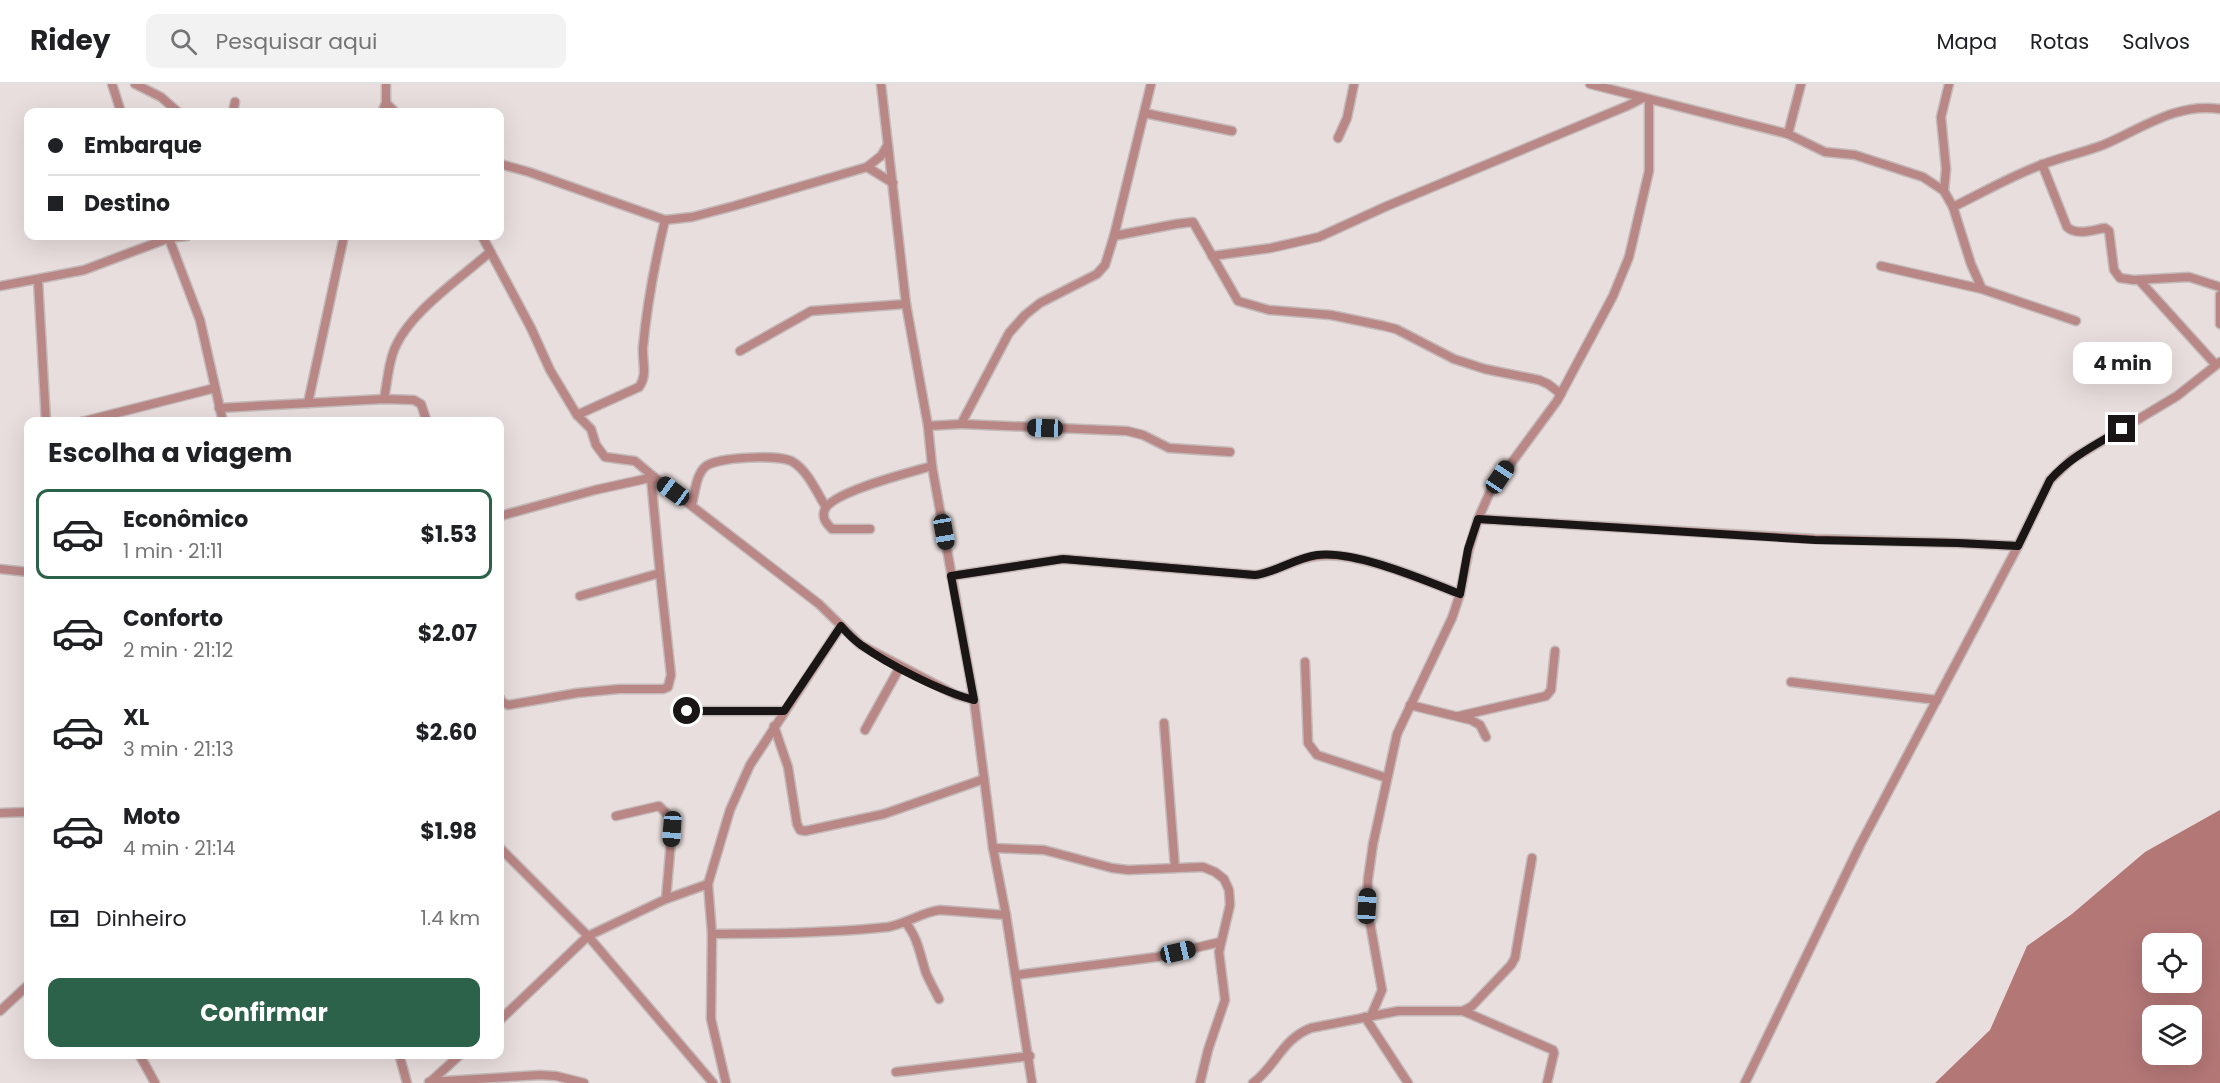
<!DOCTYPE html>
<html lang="pt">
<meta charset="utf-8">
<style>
:root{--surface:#fff;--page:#f2f2f2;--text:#202124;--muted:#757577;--line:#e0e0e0;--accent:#2c6249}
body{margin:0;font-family:Poppins,sans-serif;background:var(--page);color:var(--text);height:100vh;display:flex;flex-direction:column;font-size:22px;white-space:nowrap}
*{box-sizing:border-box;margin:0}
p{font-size:20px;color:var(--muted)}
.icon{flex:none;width:33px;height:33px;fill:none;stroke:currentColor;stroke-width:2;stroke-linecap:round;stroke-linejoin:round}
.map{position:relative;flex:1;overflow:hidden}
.drawer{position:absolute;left:24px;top:333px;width:480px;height:642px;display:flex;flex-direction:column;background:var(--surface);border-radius:12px;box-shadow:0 6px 24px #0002}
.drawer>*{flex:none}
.guide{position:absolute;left:24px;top:24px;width:480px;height:132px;border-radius:12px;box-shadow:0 6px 24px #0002;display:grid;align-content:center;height:132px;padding:0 24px;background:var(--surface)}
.tools{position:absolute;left:2142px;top:849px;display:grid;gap:12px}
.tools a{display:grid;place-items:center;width:60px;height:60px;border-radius:12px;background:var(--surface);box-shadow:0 6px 24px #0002;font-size:30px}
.end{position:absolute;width:27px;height:27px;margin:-14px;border:8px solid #1a1616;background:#fff;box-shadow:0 0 0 3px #fff}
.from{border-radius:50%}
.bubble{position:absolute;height:42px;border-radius:12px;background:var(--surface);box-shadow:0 6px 24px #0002;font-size:20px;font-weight:700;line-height:42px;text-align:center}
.car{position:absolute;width:18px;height:36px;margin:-18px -9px;border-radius:8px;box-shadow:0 0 4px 2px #0007;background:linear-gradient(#222 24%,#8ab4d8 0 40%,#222 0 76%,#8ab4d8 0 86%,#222 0)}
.guide b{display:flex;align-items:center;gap:21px;height:57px;font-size:22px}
.guide b+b{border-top:2px solid var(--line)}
.guide i{width:15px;height:15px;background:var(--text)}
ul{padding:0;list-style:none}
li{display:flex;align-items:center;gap:18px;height:90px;margin:0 12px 9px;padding:0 12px;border:3px solid transparent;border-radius:12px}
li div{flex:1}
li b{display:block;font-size:22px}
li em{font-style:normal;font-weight:700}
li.on{border-color:var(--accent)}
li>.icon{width:54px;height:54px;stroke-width:1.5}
h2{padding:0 24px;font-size:27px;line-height:72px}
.pay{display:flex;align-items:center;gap:15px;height:66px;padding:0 24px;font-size:22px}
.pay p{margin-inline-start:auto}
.button{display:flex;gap:12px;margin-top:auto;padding:12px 24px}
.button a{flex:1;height:69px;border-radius:12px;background:var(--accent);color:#fff;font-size:24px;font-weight:700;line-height:69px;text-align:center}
header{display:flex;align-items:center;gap:36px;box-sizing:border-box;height:84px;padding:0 30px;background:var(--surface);border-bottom:2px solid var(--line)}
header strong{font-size:28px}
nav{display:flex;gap:33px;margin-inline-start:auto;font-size:21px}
.search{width:420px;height:54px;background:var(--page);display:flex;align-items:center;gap:15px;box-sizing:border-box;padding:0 21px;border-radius:12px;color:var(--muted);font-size:22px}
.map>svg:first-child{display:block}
.water{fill:#b37776;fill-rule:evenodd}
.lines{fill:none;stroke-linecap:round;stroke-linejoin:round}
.street-casing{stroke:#c3bab9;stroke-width:11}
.street{stroke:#b98786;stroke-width:8}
.route{stroke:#1a1616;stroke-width:8}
</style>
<header>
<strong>Ridey</strong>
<div class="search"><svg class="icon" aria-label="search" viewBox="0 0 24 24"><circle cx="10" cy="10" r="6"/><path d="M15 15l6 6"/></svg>Pesquisar aqui</div>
<nav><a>Mapa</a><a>Rotas</a><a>Salvos</a></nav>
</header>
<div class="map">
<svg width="2220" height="999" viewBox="0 0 2220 999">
<rect width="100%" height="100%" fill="#e8dedd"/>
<path class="water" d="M2220,726V999H1935L1990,946L2027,862L2072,830L2145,768ZM2152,860H2192V898H2152ZM2152,932H2192V970H2152Z"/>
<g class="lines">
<defs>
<g id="street">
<path d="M112,0L121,28"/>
<path d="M135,0L161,13L178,28"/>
<path d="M881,0L906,220L928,342L932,382L974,616L993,764L1006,831L1032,999"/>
<path d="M1590,0L1788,50L1825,68L1855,71L1923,93L1944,107L1953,123L1971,180L1982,205L2076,237"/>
<path d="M386,19L395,28"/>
<path d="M233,28L235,18"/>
<path d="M382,28L386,19V0"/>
<path d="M1144,29L1232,47"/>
<path d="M1788,50L1801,0"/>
<path d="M1338,54L1347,34L1354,0"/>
<path d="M500,80L529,88L665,136L692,133L734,122L867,83L881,72L887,62"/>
<path d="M2042,80L2067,143C2077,152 2092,146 2105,144L2109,147L2114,186L2120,194L2134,196L2189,193L2220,203"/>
<path d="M867,83L893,99"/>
<path d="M1944,107L1946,85L1941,33L1949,0"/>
<path d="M1953,123C1982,109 2011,92 2041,81C2061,73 2082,69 2103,61C2141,45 2177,18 2220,25"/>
<path d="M168,152L200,236L223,338"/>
<path d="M482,152L531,244L550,286L577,331L591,345L596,361L605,373L635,377L654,393L819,520L861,561L956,611L974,616"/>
<path d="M1114,152L1176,140L1193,138L1238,217L1269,226L1331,231L1384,242L1396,245L1454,275L1485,285L1539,296L1548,300L1561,310"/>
<path d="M1212,172L1271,164L1319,153L1387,122L1627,22L1643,14"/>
<path d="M1881,182L1982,205"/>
<path d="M38,196L46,338"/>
<path d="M2139,196L2216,281"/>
<path d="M0,202L84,186L169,154L187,152"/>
<path d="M2220,211V240"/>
<path d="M740,267L811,227L906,220"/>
<path d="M384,315C387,300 388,283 393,269C406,230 460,195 490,168"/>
<path d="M308,319L344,152"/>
<path d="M219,324L384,315L414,316L421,320L427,338"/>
<path d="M577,331L639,303C648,291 642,278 643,263C647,220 655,178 665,136"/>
<path d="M81,338L215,304"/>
<path d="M961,340L1127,347L1143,351L1169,364L1230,368"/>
<path d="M928,342L961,340L1009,249L1025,231L1040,219L1097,190L1105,181L1114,152L1151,0"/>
<path d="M692,420C695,408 696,390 706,382C718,373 781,370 793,378C808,387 817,409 826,423"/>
<path d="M500,432L595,406L654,393"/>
<path d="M1478,435L1815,455L1958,459L2018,462"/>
<path d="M870,445H832C827,440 821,434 825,425C834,407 912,388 932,382"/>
<path d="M0,485L28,488"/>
<path d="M951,492L1063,475L1255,491C1277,488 1295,474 1317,472C1355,466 1424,496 1460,510"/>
<path d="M580,512L660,489L651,394"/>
<path d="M1305,578L1308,659L1317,671L1387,694"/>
<path d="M1791,598L1937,616"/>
<path d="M500,614L502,618L508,621L577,609L619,605H663L668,603L671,591L660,489"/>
<path d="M1410,621L1471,636L1480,641L1486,653"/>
<path d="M687,627H784"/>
<path d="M1459,632L1546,612L1551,606L1555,567"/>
<path d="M1164,639L1175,784"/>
<path d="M774,642L788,683L797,740L800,746L805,747L884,730L984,695"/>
<path d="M865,646L900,583"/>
<path d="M0,729L28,728"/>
<path d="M616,732L659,722L669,732L672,745L666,815"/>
<path d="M500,764L588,852L713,999"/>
<path d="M993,764L1044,766L1112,784L1128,786L1203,783L1215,788L1224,795L1229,806L1230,821L1219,868L1225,916L1208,966L1200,999"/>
<path d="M905,838C918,853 920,871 926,889C930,898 935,907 939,915"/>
<path d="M712,850C770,850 829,849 888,843C906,840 922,828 940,826L1006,831"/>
<path d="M1016,891L1157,873L1220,858"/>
<path d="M0,927L28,901"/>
<path d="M1463,927L1553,966L1554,969L1547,999"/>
<path d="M1371,932L1382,906L1367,822L1368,795L1373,760L1397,650L1452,534L1460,510L1469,465L1478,435L1490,408L1557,317L1613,212L1629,173L1649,87V15"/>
<path d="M1365,933L1408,999"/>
<path d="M500,936L588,852L666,815L708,800"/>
<path d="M139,970L155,999"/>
<path d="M399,970L407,999"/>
<path d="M896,988L1030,972"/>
<path d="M429,998L540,991L556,992L584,999"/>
<path d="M429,999L461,970"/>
<path d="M726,999L711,935L712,850L708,800L730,726L750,681L841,542"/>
<path d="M1253,999C1276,982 1282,955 1311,944L1398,927H1463L1472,922L1511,881L1515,874L1532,774"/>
<path d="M1745,999L1860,761L2018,462L2050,396L2072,375L2177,312L2220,278"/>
</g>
</defs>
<use href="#street" class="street-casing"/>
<use href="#street" class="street"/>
</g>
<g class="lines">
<path class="route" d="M687,627H784L841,542C847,549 854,556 861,561C889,581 942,608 974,616L951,492L1063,475L1255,491C1277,488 1295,474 1317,471C1355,466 1424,496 1460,510L1468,465L1478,435L1815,456L1958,459L2018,462L2050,396C2070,373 2097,360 2122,345"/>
</g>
</svg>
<div class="tools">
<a><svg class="icon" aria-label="locate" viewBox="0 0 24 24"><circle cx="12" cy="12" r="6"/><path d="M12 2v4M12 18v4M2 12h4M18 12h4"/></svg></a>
<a><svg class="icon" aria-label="layers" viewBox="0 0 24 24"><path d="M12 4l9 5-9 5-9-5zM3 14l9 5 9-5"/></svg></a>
</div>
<i class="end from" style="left:687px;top:627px"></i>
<i class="end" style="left:2122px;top:345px"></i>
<div class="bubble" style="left:2073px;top:258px;width:99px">4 min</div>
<i class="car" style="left:1045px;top:344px;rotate:272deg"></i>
<i class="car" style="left:1500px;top:393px;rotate:34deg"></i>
<i class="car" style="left:673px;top:407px;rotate:306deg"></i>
<i class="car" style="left:944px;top:448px;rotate:170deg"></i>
<i class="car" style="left:672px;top:745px;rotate:184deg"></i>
<i class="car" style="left:1367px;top:822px;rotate:3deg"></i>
<i class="car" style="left:1178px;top:868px;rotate:77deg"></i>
<div class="guide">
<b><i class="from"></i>Embarque</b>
<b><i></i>Destino</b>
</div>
<section class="drawer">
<h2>Escolha a viagem</h2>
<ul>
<li class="on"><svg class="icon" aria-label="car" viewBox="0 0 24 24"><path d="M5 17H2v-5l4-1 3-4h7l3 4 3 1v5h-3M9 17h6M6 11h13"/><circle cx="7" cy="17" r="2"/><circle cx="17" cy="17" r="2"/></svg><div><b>Econômico</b><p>1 min · 21:11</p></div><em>$1.53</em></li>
<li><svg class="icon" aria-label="car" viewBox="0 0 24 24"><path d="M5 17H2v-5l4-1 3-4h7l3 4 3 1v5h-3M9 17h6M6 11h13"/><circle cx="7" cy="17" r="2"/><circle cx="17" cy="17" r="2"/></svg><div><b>Conforto</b><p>2 min · 21:12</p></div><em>$2.07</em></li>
<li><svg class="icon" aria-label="car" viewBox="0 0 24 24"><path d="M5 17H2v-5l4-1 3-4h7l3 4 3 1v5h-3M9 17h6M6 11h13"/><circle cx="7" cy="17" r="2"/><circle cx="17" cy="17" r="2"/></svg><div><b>XL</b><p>3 min · 21:13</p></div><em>$2.60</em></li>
<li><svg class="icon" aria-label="car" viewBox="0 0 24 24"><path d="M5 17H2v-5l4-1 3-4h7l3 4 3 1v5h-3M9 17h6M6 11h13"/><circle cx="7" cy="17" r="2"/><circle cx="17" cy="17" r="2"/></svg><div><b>Moto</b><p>4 min · 21:14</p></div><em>$1.98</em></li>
</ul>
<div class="pay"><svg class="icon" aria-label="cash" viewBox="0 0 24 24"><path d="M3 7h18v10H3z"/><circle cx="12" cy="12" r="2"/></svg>Dinheiro<p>1.4 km</p></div>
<div class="button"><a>Confirmar</a></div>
</section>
</div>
